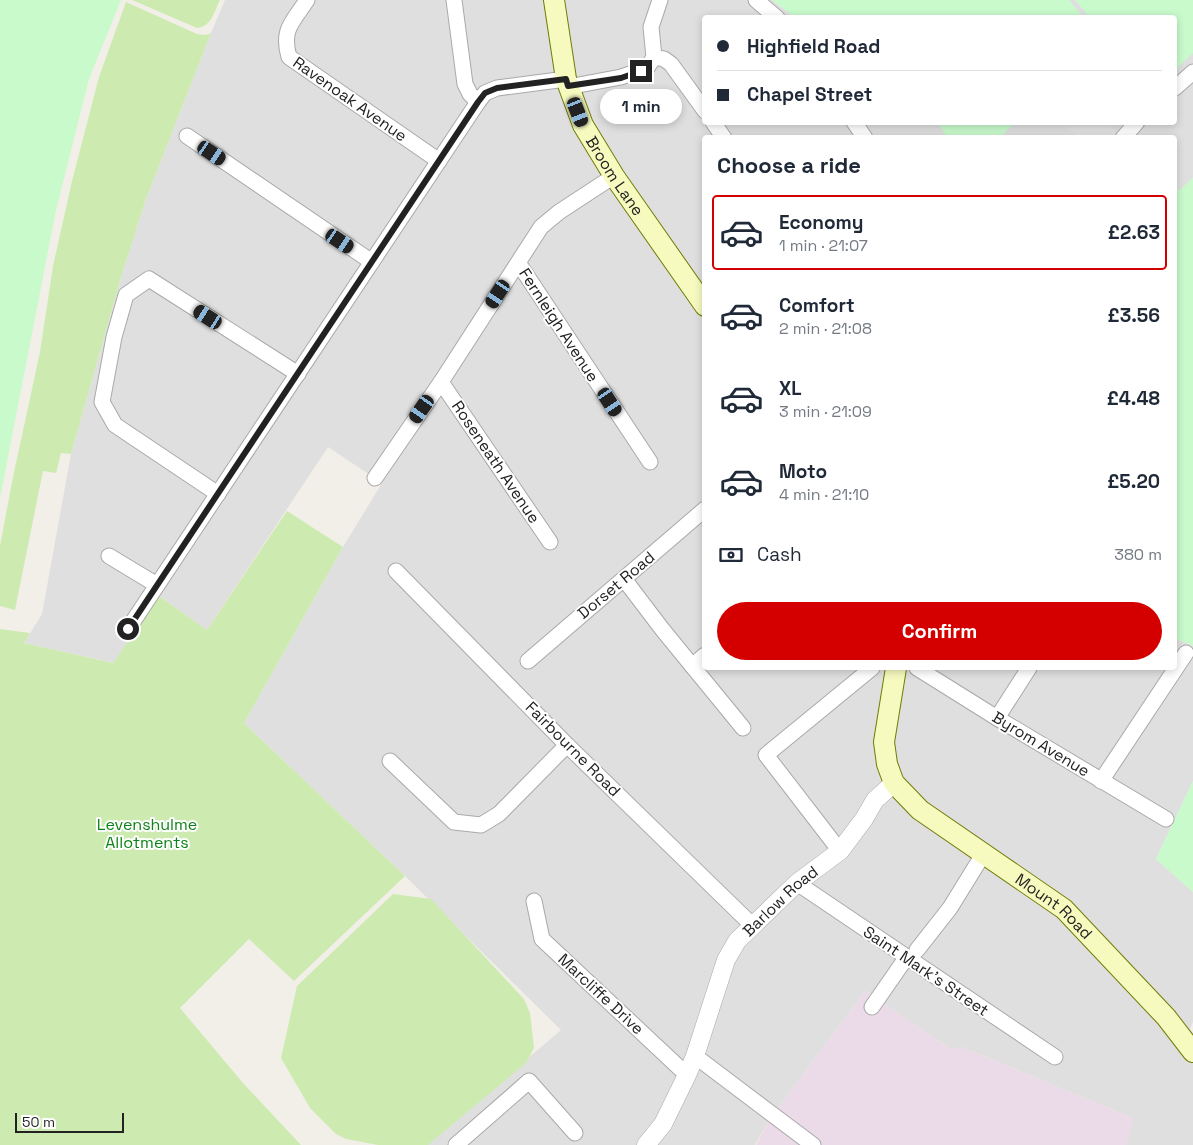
<!DOCTYPE html>
<meta charset="utf-8">
<style>
:root{--surface:#fff;--page:#f2f2f3;--text:#1f2937;--muted:#747a83;--line:#e0e1e3;--accent:#d40000}
body{margin:0;font-family:"Space Grotesk",sans-serif;background:var(--page);color:var(--text);height:100vh;display:flex;flex-direction:column;font-size:19px;white-space:nowrap}
*{box-sizing:border-box;margin:0}
p{font-size:16px;color:var(--muted)}
.icon{flex:none;width:28px;height:28px;fill:none;stroke:currentColor;stroke-width:2;stroke-linecap:round;stroke-linejoin:round}
.map{position:relative;flex:1;overflow:hidden}
.panel{position:absolute;left:702px;top:135px;width:475px;height:535px;display:flex;flex-direction:column;background:var(--surface);border-radius:5px;box-shadow:0 2px 8px #0003}
.panel>*{flex:none}
.banner{position:absolute;left:702px;top:15px;width:475px;height:110px;border-radius:5px;box-shadow:0 2px 8px #0003;display:grid;align-content:center;height:110px;padding:0 15px;background:var(--surface)}
.scale{position:absolute;left:15px;bottom:12px;width:109px;box-sizing:border-box;padding-left:5px;border:2px solid #222;border-top:0;font-size:14px;line-height:18px;white-space:nowrap;color:#222;-webkit-text-stroke:4px #fff;paint-order:stroke}
.end{position:absolute;width:22px;height:22px;margin:-11px;border:6px solid #222;background:#fff;box-shadow:0 0 0 2px #fff}
.from{border-radius:50%}
.bubble{position:absolute;height:35px;border-radius:18px;background:var(--surface);box-shadow:0 2px 8px #0003;font-size:16px;font-weight:700;line-height:35px;text-align:center}
.car{position:absolute;width:15px;height:30px;margin:-15px -8px;border-radius:6px;box-shadow:0 0 4px 1px #0007;background:linear-gradient(#222 24%,#8ab4d8 0 40%,#222 0 76%,#8ab4d8 0 86%,#222 0)}
.banner b{display:flex;align-items:center;gap:18px;height:48px;font-size:19px}
.banner b+b{border-top:1px solid var(--line)}
.banner i{width:12px;height:12px;background:var(--text)}
ul{padding:0;list-style:none}
li{display:flex;align-items:center;gap:15px;height:75px;margin:0 10px 8px;padding:0 5px;border:2px solid transparent;border-radius:5px}
li div{flex:1}
li b{display:block;font-size:19px}
li em{font-style:normal;font-weight:700}
li.selected{border-color:var(--accent)}
li>.icon{width:45px;height:45px;stroke-width:1.5}
h2{padding:0 15px;font-size:22px;line-height:60px}
.pay{display:flex;align-items:center;gap:12px;height:55px;padding:0 15px;font-size:19px}
.pay p{margin-inline-start:auto}
.action{display:flex;gap:10px;margin-top:auto;padding:10px 15px}
.action a{flex:1;height:58px;border-radius:30px;background:var(--accent);color:#fff;font-size:20px;font-weight:700;line-height:58px;text-align:center}
.map>svg:first-child{display:block}
.residential{fill:#e0dfdf;fill-rule:evenodd}
.industrial{fill:#ebdbe8}
.grass{fill:#cdebb0}
.park{fill:#c8facc}
.parking{fill:#e2e2e2}
.lines{fill:none;stroke-linecap:round;stroke-linejoin:round}
.minor-casing{stroke:#a9a9a9;stroke-width:17}
.tertiary-casing{stroke:#a9a9a9;stroke-width:19}
.secondary-casing{stroke:#707d05;stroke-width:22}
.minor{stroke:#fff;stroke-width:15}
.tertiary{stroke:#fff;stroke-width:18}
.secondary{stroke:#f7fabf;stroke-width:20}
.route{stroke:#222;stroke-width:6}
.labels{text-anchor:middle;dominant-baseline:central;stroke-width:4;stroke-linejoin:round;paint-order:stroke}
.street-label{font-size:16px;fill:#222;stroke:#fff}
.park-label{font-size:16px;fill:#0c8416;stroke:#fff}
</style>
<div class="map">
<svg width="1193" height="1145" viewBox="0 0 1193 1145">
<rect width="100%" height="100%" fill="#f2efe9"/>
<path class="residential" d="M225,0H1193V178L1179,191L1175,186V138H705V668H1175V638L1193,646V781L1156,859L1193,892V1022L1190,1029L1193,1033V1145H1126L1133,1118L962,1047L951,1049L865,991L768,1122L755,1145H426L561,1030L405,876L244,723L343,547L382,483L328,447L207,630L159,596L114,663L24,643L42,614L71,454L122,274L146,199L211,33ZM705,18H1175V122H705Z"/>
<path class="industrial" d="M865,991L951,1049L962,1047L1133,1118L1126,1145H756L768,1122Z"/>
<g class="grass">
<path d="M132,0H220C214,12 212,26 197,28Z"/>
<path d="M126,2L197,34L206,35L211,33L146,199L122,274L71,454L61,453L56,473L43,471L15,610L0,606V546L13,477L40,352L53,266L72,181L99,77Z"/>
<path d="M287,511L343,547L244,723L405,876L294,981L249,939L180,1008L243,1083L301,1145H0V629L30,633L24,643L113,663L159,596L207,630Z"/>
<path d="M393,894L431,899L524,999L530,1013L534,1048L526,1063L428,1145H378L346,1139L336,1134L310,1108L281,1058L297,986Z"/>
</g>
<g class="park">
<path d="M0,0H121L89,79L56,210L0,498Z"/>
<path d="M772,0H1069L1083,17H794Z"/>
<path d="M1075,0H1193V53L1175,70V18L1089,17Z"/>
<path d="M938,123H1015L999,138L947,137Z"/>
<path d="M1193,178V646L1175,638V186L1179,191Z"/>
<path d="M1193,781V892L1156,859Z"/>
</g>
<path class="parking" d="M1059,123H1108L1117,133L1112,137H1080Z"/>
<g class="lines">
<defs>
<g id="minor">
<path d="M307,0C293,22 281,29 289,57L439,161"/>
<path d="M454,0L465,84L470,94L478,102"/>
<path d="M756,0L777,18"/>
<path d="M654,57L664,59L671,64L705,111"/>
<path d="M568,87L621,77L647,68L654,57L651,27L660,0"/>
<path d="M1175,88L1193,72"/>
<path d="M713,122L724,138"/>
<path d="M854,122L865,138"/>
<path d="M187,136L372,262"/>
<path d="M1123,138L1137,122"/>
<path d="M519,264L650,462"/>
<path d="M441,382L550,542"/>
<path d="M375,478L441,382L541,227L559,212L614,176"/>
<path d="M218,494L115,425L102,402L114,337L126,295L149,279L298,374"/>
<path d="M109,556L157,585"/>
<path d="M396,571L567,745L752,925"/>
<path d="M624,579L662,629L743,728"/>
<path d="M128,629L478,102L485,93L497,88L566,79"/>
<path d="M528,661L705,509"/>
<path d="M692,666L705,655"/>
<path d="M917,668L997,718L1166,819"/>
<path d="M997,718L1029,668"/>
<path d="M390,761L454,822L481,825L499,814L567,745"/>
<path d="M1101,781L1186,653"/>
<path d="M840,851L766,755L872,668"/>
<path d="M797,883L1055,1057"/>
<path d="M534,901L542,939L687,1075"/>
<path d="M917,950L950,908L984,853"/>
<path d="M872,1007L906,958"/>
<path d="M695,1056L813,1145"/>
<path d="M456,1145L529,1081L575,1133"/>
</g>
<g id="tertiary">
<path id="s1" d="M646,1145L663,1124L687,1075L695,1056L726,960L737,941L797,883L840,851L864,819L875,800L894,783"/>
</g>
<g id="secondary">
<path id="s2" d="M554,0L566,79L583,125L614,176L705,306"/>
<path id="s3" d="M896,668L884,742L887,764L894,783L920,810L1064,909L1166,1017L1193,1052"/>
</g>
</defs>
<use href="#minor" class="minor-casing"/>
<use href="#tertiary" class="tertiary-casing"/>
<use href="#secondary" class="secondary-casing"/>
<use href="#minor" class="minor"/>
<use href="#tertiary" class="tertiary"/>
<use href="#secondary" class="secondary"/>
</g>
<g class="lines">
<path class="route" d="M128,629L478,102L485,93L497,88L566,79L568,86L621,78L641,71"/>
</g>
<g class="labels">
<g class="street-label">
<text transform="translate(350 99) rotate(35)">Ravenoak Avenue</text>
<text stroke="none"><textPath href="#s2" startOffset="189">Broom Lane</textPath></text>
<text transform="translate(559 325) rotate(57)">Fernleigh Avenue</text>
<text transform="translate(496 462) rotate(56)">Roseneath Avenue</text>
<text transform="translate(616 585) rotate(-40)">Dorset Road</text>
<text transform="translate(1041 744) rotate(31)">Byrom Avenue</text>
<text transform="translate(573 749) rotate(45)">Fairbourne Road</text>
<text stroke="none"><textPath href="#s1" startOffset="284">Barlow Road</textPath></text>
<text stroke="none"><textPath href="#s3" startOffset="320">Mount Road</textPath></text>
<text transform="translate(926 971) rotate(34)">Saint Mark's Street</text>
<text transform="translate(601 994) rotate(43)">Marcliffe Drive</text>
</g>
<g class="park-label">
<text x="147" y="824">Levenshulme<tspan x="147" dy="18">Allotments</tspan></text>
</g>
</g>
</svg>
<div class="scale">50 m</div>
<i class="end from" style="left:128px;top:629px"></i>
<i class="end" style="left:641px;top:71px"></i>
<div class="bubble" style="left:600px;top:89px;width:82px">1 min</div>
<i class="car" style="left:578px;top:112px;rotate:159deg"></i>
<i class="car" style="left:212px;top:153px;rotate:124deg"></i>
<i class="car" style="left:340px;top:241px;rotate:124deg"></i>
<i class="car" style="left:498px;top:294px;rotate:213deg"></i>
<i class="car" style="left:208px;top:317px;rotate:303deg"></i>
<i class="car" style="left:610px;top:402px;rotate:147deg"></i>
<i class="car" style="left:422px;top:409px;rotate:215deg"></i>
<div class="banner">
<b><i class="from"></i>Highfield Road</b>
<b><i></i>Chapel Street</b>
</div>
<section class="panel">
<h2>Choose a ride</h2>
<ul>
<li class="selected"><svg class="icon" aria-label="car" viewBox="0 0 24 24"><path d="M5 17H2v-5l4-1 3-4h7l3 4 3 1v5h-3M9 17h6M6 11h13"/><circle cx="7" cy="17" r="2"/><circle cx="17" cy="17" r="2"/></svg><div><b>Economy</b><p>1 min · 21:07</p></div><em>£2.63</em></li>
<li><svg class="icon" aria-label="car" viewBox="0 0 24 24"><path d="M5 17H2v-5l4-1 3-4h7l3 4 3 1v5h-3M9 17h6M6 11h13"/><circle cx="7" cy="17" r="2"/><circle cx="17" cy="17" r="2"/></svg><div><b>Comfort</b><p>2 min · 21:08</p></div><em>£3.56</em></li>
<li><svg class="icon" aria-label="car" viewBox="0 0 24 24"><path d="M5 17H2v-5l4-1 3-4h7l3 4 3 1v5h-3M9 17h6M6 11h13"/><circle cx="7" cy="17" r="2"/><circle cx="17" cy="17" r="2"/></svg><div><b>XL</b><p>3 min · 21:09</p></div><em>£4.48</em></li>
<li><svg class="icon" aria-label="car" viewBox="0 0 24 24"><path d="M5 17H2v-5l4-1 3-4h7l3 4 3 1v5h-3M9 17h6M6 11h13"/><circle cx="7" cy="17" r="2"/><circle cx="17" cy="17" r="2"/></svg><div><b>Moto</b><p>4 min · 21:10</p></div><em>£5.20</em></li>
</ul>
<div class="pay"><svg class="icon" aria-label="cash" viewBox="0 0 24 24"><path d="M3 7h18v10H3z"/><circle cx="12" cy="12" r="2"/></svg>Cash<p>380 m</p></div>
<div class="action"><a>Confirm</a></div>
</section>
</div>
